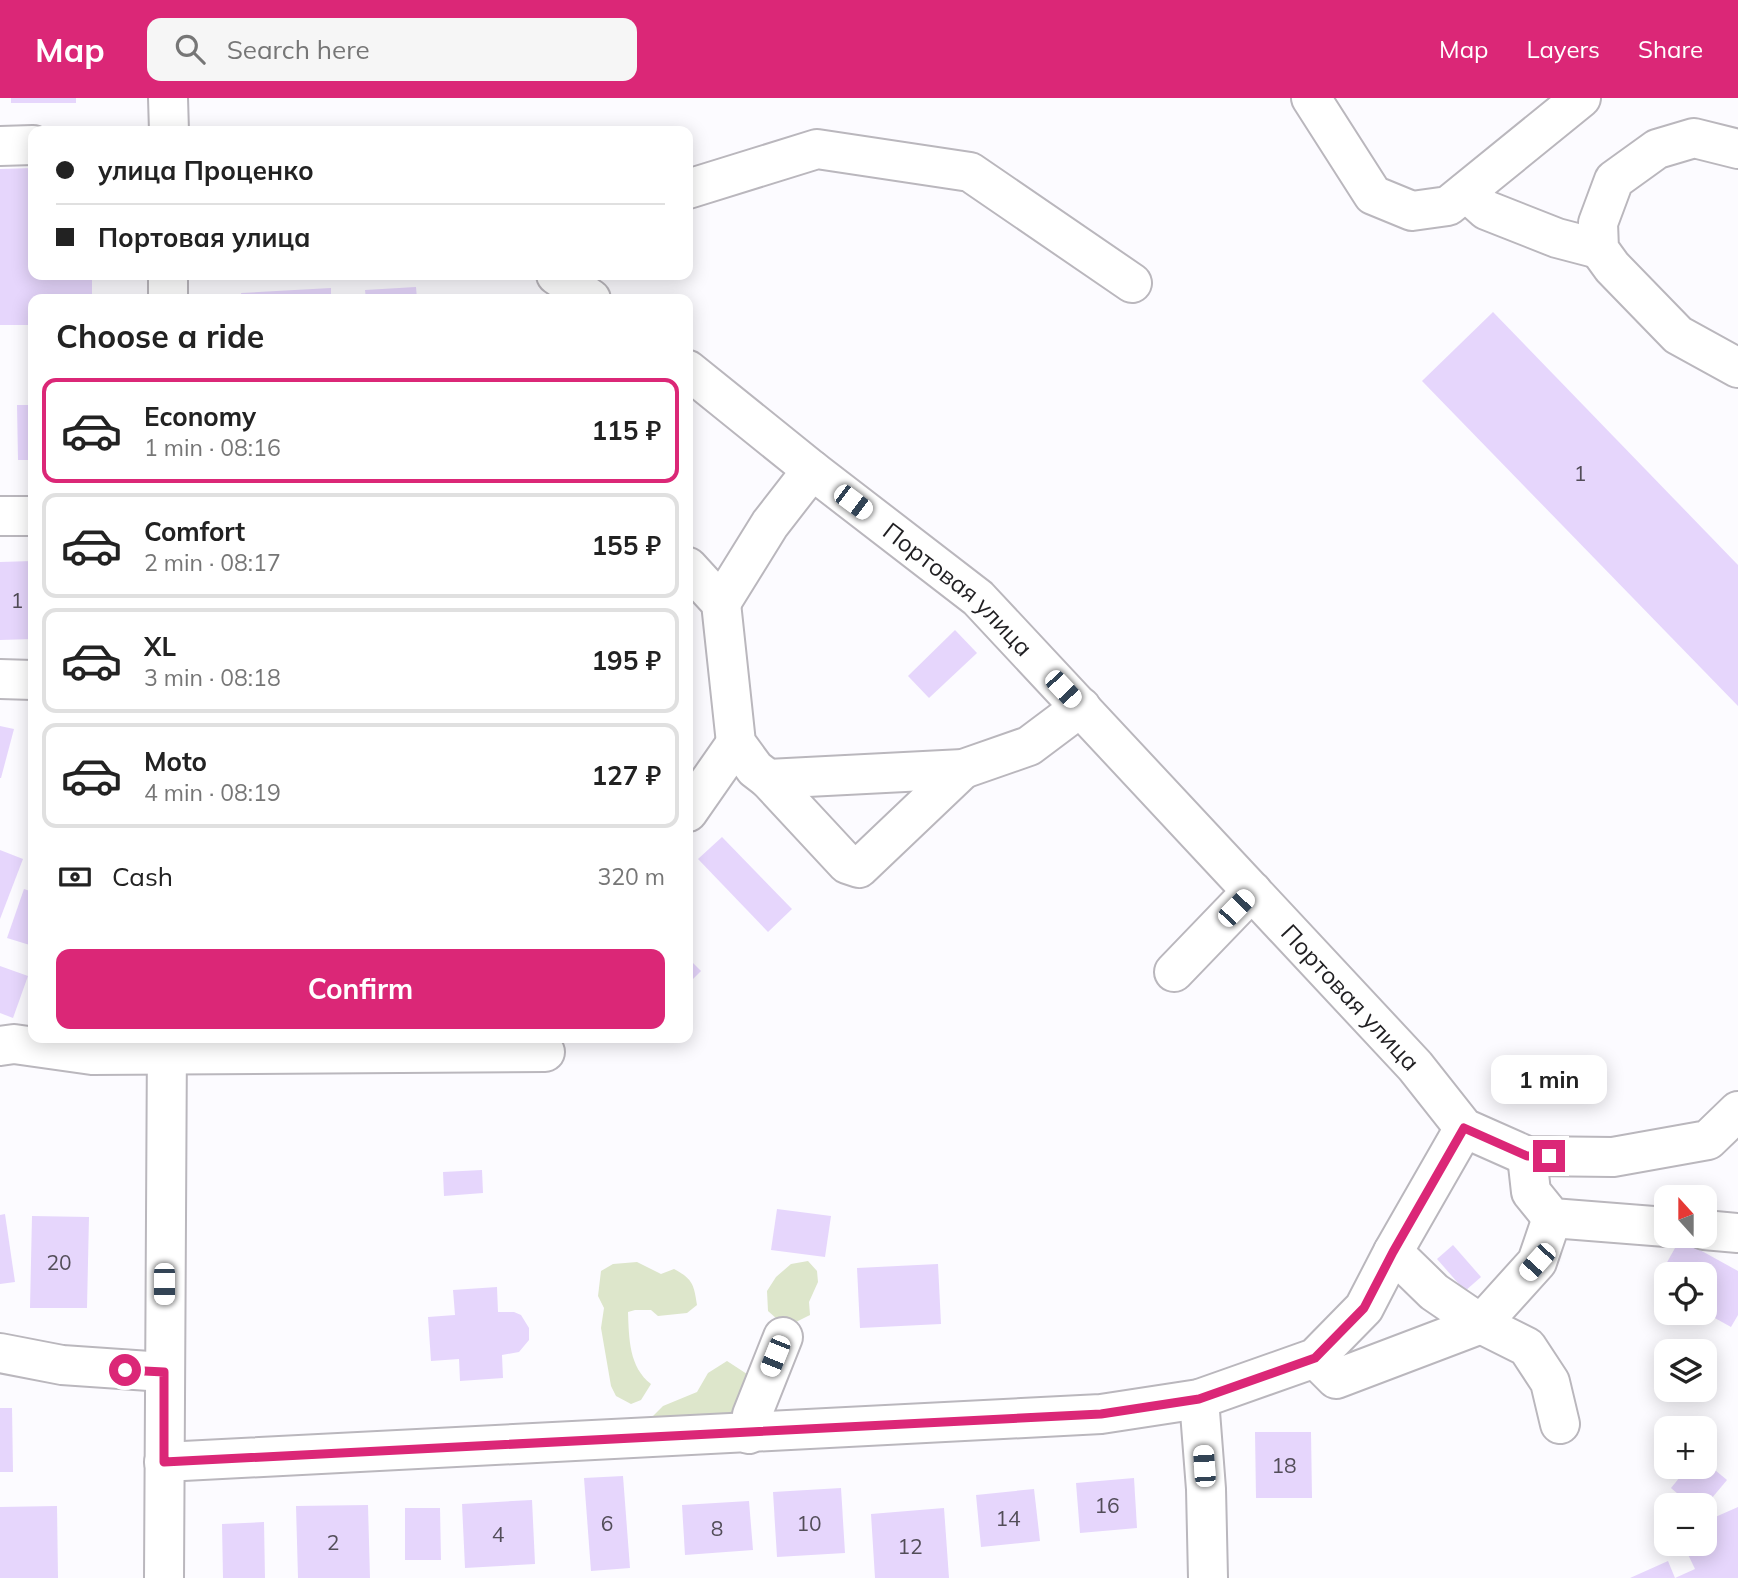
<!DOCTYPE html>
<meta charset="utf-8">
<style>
:root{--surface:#fff;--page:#f6f6f6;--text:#222;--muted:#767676;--line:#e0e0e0;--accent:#db2777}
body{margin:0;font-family:Mulish,sans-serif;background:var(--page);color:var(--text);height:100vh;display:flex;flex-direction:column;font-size:26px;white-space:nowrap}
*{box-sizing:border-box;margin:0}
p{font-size:23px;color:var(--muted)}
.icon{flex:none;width:38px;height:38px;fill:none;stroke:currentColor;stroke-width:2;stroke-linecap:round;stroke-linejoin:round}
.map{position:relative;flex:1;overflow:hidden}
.side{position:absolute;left:28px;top:196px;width:665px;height:749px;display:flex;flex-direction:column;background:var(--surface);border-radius:14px;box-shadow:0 4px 18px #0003}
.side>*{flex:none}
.banner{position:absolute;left:28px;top:28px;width:665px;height:154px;border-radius:14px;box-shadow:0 4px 18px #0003;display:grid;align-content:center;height:154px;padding:0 28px;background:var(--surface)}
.needle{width:46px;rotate:339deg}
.controls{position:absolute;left:1654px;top:1087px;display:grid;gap:14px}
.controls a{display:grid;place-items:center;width:63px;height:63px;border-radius:14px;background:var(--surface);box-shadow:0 4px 18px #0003;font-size:35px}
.end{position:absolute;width:32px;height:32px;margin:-16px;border:9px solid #db2777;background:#fff;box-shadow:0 0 0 4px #fff}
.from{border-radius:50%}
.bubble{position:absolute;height:49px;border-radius:14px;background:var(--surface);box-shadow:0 4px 18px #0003;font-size:23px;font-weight:700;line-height:49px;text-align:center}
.car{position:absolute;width:21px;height:42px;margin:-21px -10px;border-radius:9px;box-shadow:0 0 5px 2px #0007;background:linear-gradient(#fff 24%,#345 0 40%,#fff 0 76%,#345 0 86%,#fff 0)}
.banner b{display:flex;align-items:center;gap:24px;height:66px;font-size:26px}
.banner b+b{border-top:2px solid var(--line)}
.banner i{width:18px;height:18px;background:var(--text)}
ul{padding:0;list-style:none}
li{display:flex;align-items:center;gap:21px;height:105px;margin:0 14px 10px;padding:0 14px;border:4px solid var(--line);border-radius:14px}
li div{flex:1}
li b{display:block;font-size:26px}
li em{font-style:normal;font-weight:700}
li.active{border-color:var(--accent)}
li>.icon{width:63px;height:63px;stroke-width:1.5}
h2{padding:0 28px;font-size:32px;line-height:84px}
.pay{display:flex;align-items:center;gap:18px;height:77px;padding:0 28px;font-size:26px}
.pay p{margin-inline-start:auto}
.primary-button{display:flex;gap:14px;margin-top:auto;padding:14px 28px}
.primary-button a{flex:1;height:80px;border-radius:14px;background:var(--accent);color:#fff;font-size:28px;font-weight:700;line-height:80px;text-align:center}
header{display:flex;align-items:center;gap:42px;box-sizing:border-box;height:98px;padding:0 35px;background:var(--accent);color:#fff}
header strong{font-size:33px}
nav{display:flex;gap:38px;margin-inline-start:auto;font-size:24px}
.search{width:490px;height:63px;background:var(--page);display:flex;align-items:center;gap:18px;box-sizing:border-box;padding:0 24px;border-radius:14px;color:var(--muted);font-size:26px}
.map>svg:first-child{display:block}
.green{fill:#dde6cb}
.building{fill:#e6d6fc}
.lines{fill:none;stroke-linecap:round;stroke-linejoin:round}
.minor-casing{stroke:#bab7bd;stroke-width:42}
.minor{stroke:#fff;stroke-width:38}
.route{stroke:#db2777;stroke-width:9}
.labels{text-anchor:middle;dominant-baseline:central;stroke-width:7;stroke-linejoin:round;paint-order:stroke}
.number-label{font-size:21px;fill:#524d58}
.street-label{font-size:24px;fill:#201f22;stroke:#fff}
</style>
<header>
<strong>Map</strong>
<div class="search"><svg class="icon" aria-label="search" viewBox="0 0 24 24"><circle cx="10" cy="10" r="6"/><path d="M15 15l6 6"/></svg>Search here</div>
<nav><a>Map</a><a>Layers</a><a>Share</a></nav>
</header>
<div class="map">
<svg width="1738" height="1480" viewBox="0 0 1738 1480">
<rect width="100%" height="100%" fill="#fcfbff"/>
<g class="green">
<path d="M808,1163L817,1173L818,1184L809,1204L810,1217L786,1229L768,1213L767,1193L776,1179L791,1166Z"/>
<path d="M637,1164L661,1176L674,1171C693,1181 694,1187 697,1207L687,1215L658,1218L651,1212H635L628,1214C629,1241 629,1269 651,1286L641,1302L631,1306L616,1298L611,1288L601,1230L604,1210L598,1198L601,1173L613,1166Z"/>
<path d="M727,1263L750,1278L751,1292L732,1317L650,1321L663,1308L697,1294L708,1275Z"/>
</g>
<g class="building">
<rect x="11" y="0" width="65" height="5"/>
<path d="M33,70V177H92V201H33V227H0V71Z"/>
<path d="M416,189L417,201H366L365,192Z"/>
<path d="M331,190V201H242L241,195Z"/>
<path d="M1493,214L1738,467V608L1422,283Z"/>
<path d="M17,307H33V362H18Z"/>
<path d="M33,463V541L0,542V464Z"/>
<path d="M955,532L977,555L929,600L908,578Z"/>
<path d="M0,628L14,631L1,680H0Z"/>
<path d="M722,739L792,811L768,834L698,761Z"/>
<path d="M0,752L23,761L0,821Z"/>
<path d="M24,791L33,794V848L7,840Z"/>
<path d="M688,860L701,873L688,886Z"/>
<path d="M0,868L28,878L13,920L0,915Z"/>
<path d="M482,1072L483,1095L444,1098L443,1074Z"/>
<path d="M777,1111L831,1118L825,1159L771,1152Z"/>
<path d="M5,1116L15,1184L0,1186V1117Z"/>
<path d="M32,1118L89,1119L87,1210H30Z"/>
<path d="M1680,1141L1738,1173V1217L1731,1229L1704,1214V1176H1666V1192L1655,1186Z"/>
<path d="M1453,1147L1481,1179L1465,1193L1437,1161Z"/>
<path d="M938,1166L941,1226L860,1230L857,1170Z"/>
<path d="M497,1189L498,1214H514L521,1217L529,1230V1242L519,1254L502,1257L503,1280L460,1283L459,1261L431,1263L428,1219L455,1217L453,1192Z"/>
<path d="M0,1310H12L13,1374H0Z"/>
<path d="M1255,1334H1311L1312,1400H1256Z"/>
<path d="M1704,1363L1727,1382L1706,1407H1691L1671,1390L1689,1368H1704Z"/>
<path d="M623,1378L630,1470L591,1473L584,1380Z"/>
<path d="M1134,1380L1137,1430L1080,1435L1076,1385Z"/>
<path d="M841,1390L845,1455L777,1459L773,1394Z"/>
<path d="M1034,1391L1040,1443L981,1449L976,1397Z"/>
<path d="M532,1402L535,1466L465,1470L462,1406Z"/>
<path d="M749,1403L753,1452L685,1457L682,1407Z"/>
<path d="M368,1407L370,1480H298L296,1408Z"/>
<path d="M57,1408L58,1480H0V1409Z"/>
<path d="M1738,1409V1480H1630L1668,1463L1675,1480L1695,1471L1683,1446H1704V1424Z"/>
<path d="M405,1410H440L441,1462H405Z"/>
<path d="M944,1410L949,1480H875L871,1416Z"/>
<path d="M264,1424L265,1480H223L222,1426Z"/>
</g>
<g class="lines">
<defs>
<g id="minor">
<path d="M168,0L169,33"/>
<path d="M1311,0L1373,97L1412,113L1448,108L1581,0"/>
<path d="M0,48L33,47"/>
<path d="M1738,51L1694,40L1657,51L1614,82L1598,125L1599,151L1612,169L1678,237L1738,270"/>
<path d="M688,91L817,51L970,74L1132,185"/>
<path d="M1466,94L1486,112L1557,140L1599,151"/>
<path d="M556,177L591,201"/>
<path d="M168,201V177"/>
<path id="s1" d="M688,272L812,372L978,500L1415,968L1464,1030L1527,1058L1613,1059L1708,1042L1738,1013"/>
<path d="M0,418H33"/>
<path d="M688,469L721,505L736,645L755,671L768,681L963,671L1029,648L1081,609"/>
<path d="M721,505L770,426L812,372"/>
<path d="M0,581L33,582"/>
<path d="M768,681L847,766L859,770L963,671"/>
<path d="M688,714L736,645"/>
<path d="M1174,874L1252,793"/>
<path d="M0,948L14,946L92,957L545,954"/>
<path d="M1527,1058L1531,1094L1552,1120L1666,1129"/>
<path d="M1704,1132L1738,1135"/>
<path d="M1393,1154L1434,1194L1481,1226L1527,1249L1550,1284L1560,1326"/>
<path d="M0,1255L62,1267L164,1274"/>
<path d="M1315,1260L1336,1281L1481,1226L1537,1164L1552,1120"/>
<path d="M1199,1301L1206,1391L1208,1480"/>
<path d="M749,1336L752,1317L783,1239"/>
<path d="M164,1364L1101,1316L1199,1301L1315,1260L1364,1210L1393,1154L1464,1030"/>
<path d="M164,1480L167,940"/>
</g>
</defs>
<use href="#minor" class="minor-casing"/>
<use href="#minor" class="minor"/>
</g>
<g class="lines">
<path class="route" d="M125,1272L164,1274V1364L1101,1316L1199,1301L1315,1260L1364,1210L1393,1154L1464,1030L1527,1058H1549"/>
</g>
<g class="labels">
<g class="number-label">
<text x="1580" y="375">1</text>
<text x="17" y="502">1</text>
<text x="59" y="1164">20</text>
<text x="1284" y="1367">18</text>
<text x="1107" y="1407">16</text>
<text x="1008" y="1420">14</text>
<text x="607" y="1425">6</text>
<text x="809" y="1425">10</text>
<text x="717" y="1430">8</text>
<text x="498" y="1436">4</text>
<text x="333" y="1444">2</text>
<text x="910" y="1448">12</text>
</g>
<g class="street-label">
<text stroke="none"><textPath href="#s1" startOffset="348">Портовая улица</textPath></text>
<text stroke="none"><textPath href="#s1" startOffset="915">Портовая улица</textPath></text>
</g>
</g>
</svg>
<div class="controls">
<a><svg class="needle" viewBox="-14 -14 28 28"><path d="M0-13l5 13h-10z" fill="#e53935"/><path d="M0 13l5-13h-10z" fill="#767676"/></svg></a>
<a><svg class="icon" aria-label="locate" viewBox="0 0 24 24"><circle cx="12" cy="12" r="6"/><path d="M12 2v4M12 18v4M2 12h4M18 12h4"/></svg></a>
<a><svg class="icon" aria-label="layers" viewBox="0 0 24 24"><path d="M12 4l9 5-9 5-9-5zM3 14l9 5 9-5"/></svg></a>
<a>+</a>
<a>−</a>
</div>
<i class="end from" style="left:125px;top:1272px"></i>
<i class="end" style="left:1549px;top:1058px"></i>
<div class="bubble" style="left:1491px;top:957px;width:116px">1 min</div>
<i class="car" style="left:853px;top:404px;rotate:127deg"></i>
<i class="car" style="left:1063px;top:591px;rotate:137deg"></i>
<i class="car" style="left:1236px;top:810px;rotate:44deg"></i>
<i class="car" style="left:1537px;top:1164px;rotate:222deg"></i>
<i class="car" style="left:164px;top:1186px;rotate:180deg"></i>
<i class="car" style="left:775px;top:1258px;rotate:202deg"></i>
<i class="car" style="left:1204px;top:1368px;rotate:356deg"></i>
<div class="banner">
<b><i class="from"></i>улица Проценко</b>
<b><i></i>Портовая улица</b>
</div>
<section class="side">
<h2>Choose a ride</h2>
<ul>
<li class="active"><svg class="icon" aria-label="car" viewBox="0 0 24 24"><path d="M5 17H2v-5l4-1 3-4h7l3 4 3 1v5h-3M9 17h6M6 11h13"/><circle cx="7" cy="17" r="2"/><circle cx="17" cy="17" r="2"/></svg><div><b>Economy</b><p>1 min · 08:16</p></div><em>115 ₽</em></li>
<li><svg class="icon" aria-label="car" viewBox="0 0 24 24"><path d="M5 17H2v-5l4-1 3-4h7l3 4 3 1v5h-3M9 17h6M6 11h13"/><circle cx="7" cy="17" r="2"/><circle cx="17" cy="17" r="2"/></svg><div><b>Comfort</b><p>2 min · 08:17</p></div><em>155 ₽</em></li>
<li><svg class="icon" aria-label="car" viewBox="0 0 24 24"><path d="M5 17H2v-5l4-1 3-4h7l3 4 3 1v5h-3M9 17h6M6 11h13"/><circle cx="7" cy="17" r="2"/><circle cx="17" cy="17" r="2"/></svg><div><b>XL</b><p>3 min · 08:18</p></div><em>195 ₽</em></li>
<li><svg class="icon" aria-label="car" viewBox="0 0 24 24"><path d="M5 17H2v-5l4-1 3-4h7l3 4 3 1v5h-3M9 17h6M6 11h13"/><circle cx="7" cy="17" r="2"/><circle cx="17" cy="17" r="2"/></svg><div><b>Moto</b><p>4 min · 08:19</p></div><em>127 ₽</em></li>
</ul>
<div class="pay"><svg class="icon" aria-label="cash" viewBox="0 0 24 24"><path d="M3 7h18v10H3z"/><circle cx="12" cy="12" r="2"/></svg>Cash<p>320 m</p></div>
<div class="primary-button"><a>Confirm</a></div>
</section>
</div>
